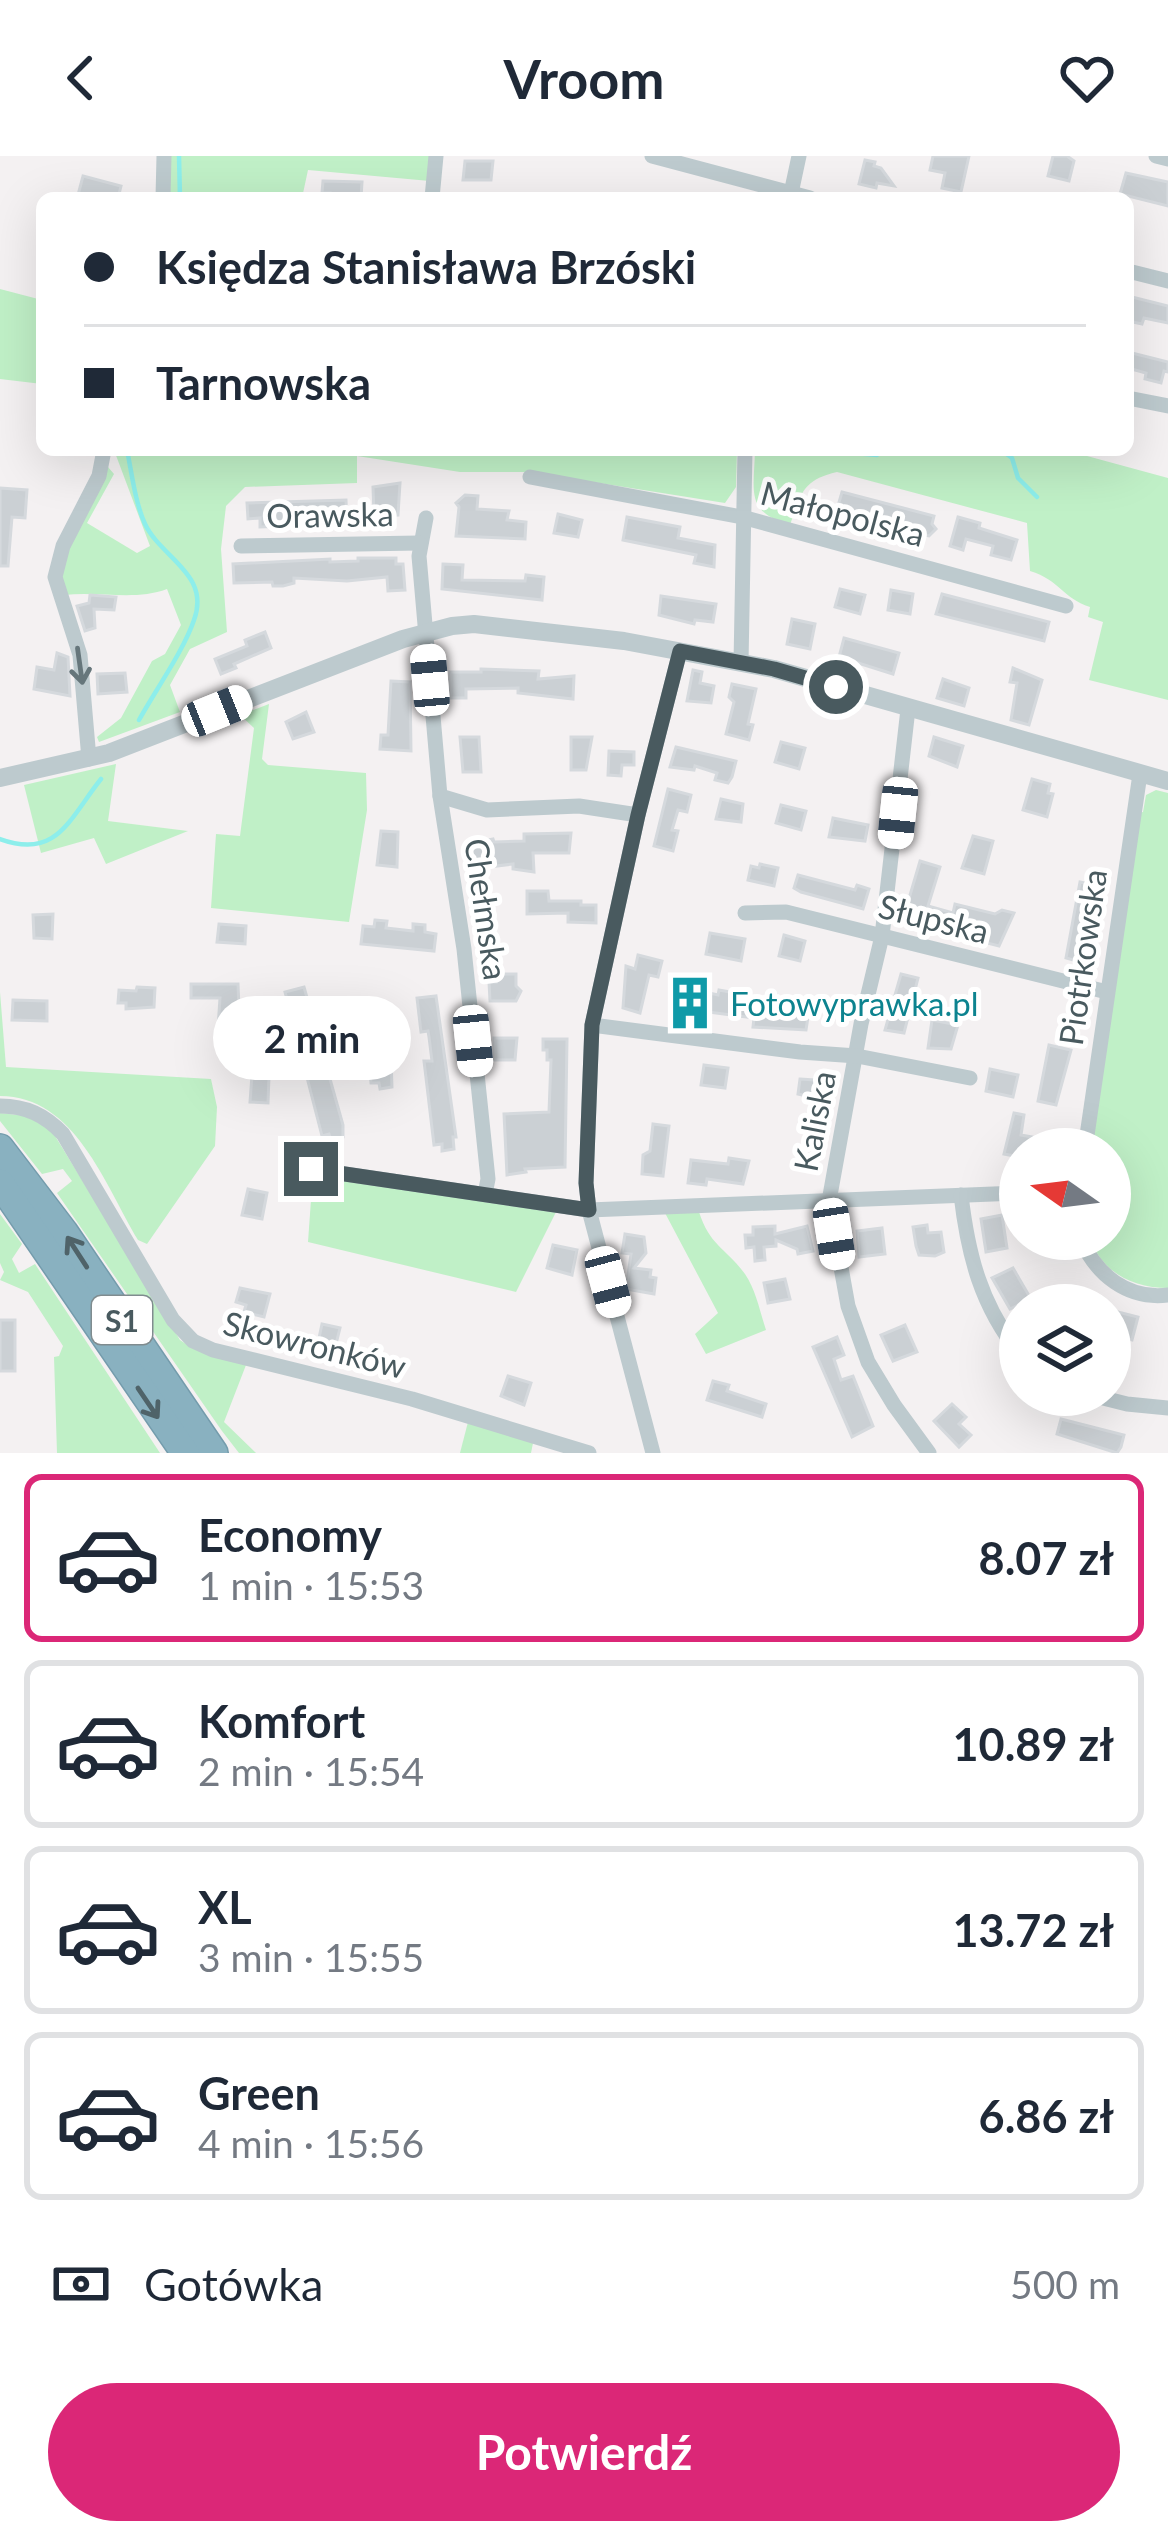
<!DOCTYPE html>
<html lang="pl">
<meta charset="utf-8">
<style>
:root{--surface:#fff;--page:#f6f6f7;--text:#1f2937;--muted:#747a83;--line:#e0e1e3;--accent:#db2777}
body{margin:0;font-family:Lato,sans-serif;background:var(--page);color:var(--text);height:100vh;display:flex;flex-direction:column;font-size:45px;white-space:nowrap}
*{box-sizing:border-box;margin:0}
p{font-size:39px;color:var(--muted)}
.icon{flex:none;width:66px;height:66px;fill:none;stroke:currentColor;stroke-width:2;stroke-linecap:round;stroke-linejoin:round}
.map{position:relative;height:1297px;overflow:hidden}
.sheet{display:flex;flex-direction:column;background:var(--surface);flex:1}
.sheet>*{flex:none}
.banner{position:absolute;left:36px;top:36px;width:1098px;height:264px;border-radius:18px;box-shadow:0 12px 48px #0002;display:grid;align-content:center;height:264px;padding:0 48px;background:var(--surface)}
.needle{width:78px;rotate:284deg}
.fabs{position:absolute;left:999px;top:972px;display:grid;gap:24px}
.fabs a{display:grid;place-items:center;width:132px;height:132px;border-radius:50%;background:var(--surface);box-shadow:0 12px 48px #0002;font-size:60px}
.end{position:absolute;width:54px;height:54px;margin:-27px;border:15px solid #495a5f;background:#fff;box-shadow:0 0 0 6px #fff}
.from{border-radius:50%}
.bubble{position:absolute;height:84px;border-radius:42px;background:var(--surface);box-shadow:0 12px 48px #0002;font-size:39px;font-weight:700;line-height:84px;text-align:center}
.car{position:absolute;width:36px;height:72px;margin:-36px -18px;border-radius:15px;box-shadow:0 0 9px 3px #0007;background:linear-gradient(#fff 24%,#345 0 40%,#fff 0 76%,#345 0 86%,#fff 0)}
.banner b{display:flex;align-items:center;gap:42px;height:114px;font-size:45px}
.banner b+b{border-top:3px solid var(--line)}
.banner i{width:30px;height:30px;background:var(--text)}
ul{padding:21px 0 0;list-style:none}
li{display:flex;align-items:center;gap:36px;height:168px;margin:0 24px 18px;padding:0 24px;border:6px solid var(--line);border-radius:18px}
li div{flex:1}
li b{display:block;font-size:45px}
li em{font-style:normal;font-weight:700}
li.current{border-color:var(--accent)}
li>.icon{width:108px;height:108px;stroke-width:1.5}
.pay{display:flex;align-items:center;gap:30px;height:132px;padding:0 48px;font-size:45px}
.pay p{margin-inline-start:auto}
.action{display:flex;gap:24px;margin-top:auto;padding:24px 48px}
.action a{flex:1;height:138px;border-radius:72px;background:var(--accent);color:#fff;font-size:48px;font-weight:700;line-height:138px;text-align:center}
header{display:flex;justify-content:space-between;align-items:center;height:156px;padding:0 48px;background:var(--surface);font-size:54px;font-weight:700}
.map>svg:first-child{display:block}
.green{fill:#c0f0c7}
.lines{fill:none;stroke-linecap:round;stroke-linejoin:round}
.stream{stroke:#8deeeb;stroke-width:4.5}
.building{fill:#cbd0d4;stroke:#d5d9dd;stroke-width:3}
.motorway-casing{stroke:#749cac;stroke-width:30}
.minor{stroke:#bdcace;stroke-width:15}
.tertiary{stroke:#bdcace;stroke-width:18}
.motorway{stroke:#89b1c0;stroke-width:27}
.oneway{stroke:#66767b}
.oneway2{stroke:#4f6369}
.route{stroke:#495a5f;stroke-width:15}
.labels{text-anchor:middle;dominant-baseline:central;stroke-width:10;stroke-linejoin:round;paint-order:stroke}
.shield{fill:#fff;stroke:#808c8f;stroke-width:3}
.shield-label{font-size:30px;font-weight:bold;fill:#495a5f}
.street-label{font-size:33px;fill:#495a5f;stroke:#fff}
.culture-label{font-size:33px;fill:#0d838f;stroke:#fff;text-anchor:start}
</style>
<header><svg class="icon" aria-label="back" viewBox="0 0 24 24"><path d="M15 5l-7 7 7 7"/></svg>Vroom<svg class="icon" aria-label="heart" viewBox="0 0 24 24"><path d="M12 20l-8-8c-3-5 5-10 8-4 3-6 11-1 8 4z"/></svg></header>
<div class="map">
<svg width="1168" height="1297" viewBox="0 0 1168 1297">
<rect width="100%" height="100%" fill="#f4f1f2"/>
<g class="green">
<path d="M169,0H432L430,25L308,14L302,42H168Z"/>
<path d="M0,133L42,144V228L0,223Z"/>
<path d="M114,294H737L736,331L725,347L530,316H460L357,300V327L245,331L226,350L221,393L227,476L190,493L170,529L180,556L99,586L97,581L121,562L152,505L165,498L181,469L167,433C136,445 99,435 64,439L60,406L108,311L114,318L87,367L137,397L150,390Z"/>
<path d="M755,294H1065L1168,322V544L1089,524L1103,466L1088,461L1090,451C1062,442 1060,424 1030,415L1027,367L837,316C802,324 801,338 790,369C745,356 754,336 755,294Z"/>
<path d="M269,548L262,603L268,609L366,617L367,654L349,766L211,752L216,678L240,680L254,572L240,559Z"/>
<path d="M116,608L108,665L188,675L106,708L94,682L41,697L24,629Z"/>
<path d="M1156,634L1168,637V1132C1133,1132 1103,1117 1090,1083H1110V993H1090L1138,657L1143,656L1146,639Z"/>
<path d="M0,836L6,911L211,923L217,951L215,990L147,1088L138,1084C105,1029 75,940 0,940Z"/>
<path d="M0,957L27,960L52,975L180,1184L192,1192L246,1209L224,1266L256,1297H239L222,1275L57,1037L72,1025L63,1013L42,1018L0,965Z"/>
<path d="M313,1016L556,1056L516,1136L308,1086Z"/>
<path d="M699,1056C710,1090 725,1091 745,1118C756,1134 760,1156 766,1174L706,1198L695,1178L718,1157L665,1057Z"/>
<path d="M0,1058L22,1088L12,1103L19,1117L35,1108L160,1297H57L54,1201L59,1200L63,1190L28,1136L0,1124L4,1116L0,1107Z"/>
<path d="M468,1266L533,1287L531,1297H460Z"/>
</g>
<g class="lines">
<g class="stream">
<path d="M179,0L180,42"/>
<path d="M127,294C132,318 135,346 145,368C161,402 211,418 194,464C184,494 155,535 139,564"/>
<path d="M820,294L877,299L882,294"/>
<path d="M1001,294L1012,302L1018,322L1037,341"/>
<path d="M0,683C57,704 69,663 101,623"/>
</g>
</g>
<g class="building">
<path d="M933,0H969L961,36L942,32L945,17L930,14Z"/>
<path d="M1053,0H1067L1074,5L1069,25L1048,20Z"/>
<path d="M865,4L875,6L874,10L881,12L894,30L877,27L876,32L859,28Z"/>
<path d="M465,5H493L491,24H463Z"/>
<path d="M1126,17L1168,26V50L1120,38Z"/>
<path d="M83,20L121,30L118,42L78,39Z"/>
<path d="M323,25L362,26L361,42H330V37H322Z"/>
<path d="M1128,140L1168,150V167L1144,162L1142,168L1128,165Z"/>
<path d="M1128,196L1168,206V216L1164,215L1161,227L1145,223L1146,217L1128,212Z"/>
<path d="M400,327L398,359L374,360L373,331Z"/>
<path d="M0,332L27,334L25,362L12,361L8,410H0Z"/>
<path d="M842,336L934,360L932,368L936,373L929,380L880,371L854,359L853,365L835,360Z"/>
<path d="M465,339L478,340L477,353L509,355L507,364L526,366L525,383L456,380L459,351L456,347Z"/>
<path d="M346,344L347,368L260,371V362L248,363L247,347Z"/>
<path d="M558,358L582,364L578,381L554,377Z"/>
<path d="M627,361L680,371L678,382L715,389L714,411L694,407L696,399L623,384Z"/>
<path d="M958,361L980,367L979,372L1017,384L1011,404L991,399L993,390L966,383L963,394L950,390Z"/>
<path d="M358,402H396V408H403L405,434L388,435L387,421L347,425L294,422V427L283,430H273L272,426L234,427L233,408L330,403V406L358,405Z"/>
<path d="M443,408L463,409L462,424L525,425L526,419L544,421L542,444L442,433Z"/>
<path d="M840,433L865,439L860,458L835,451Z"/>
<path d="M891,434L913,438L910,458L888,454Z"/>
<path d="M942,438L1049,466L1044,485L936,458Z"/>
<path d="M90,439L116,441L114,454L94,453L95,472L85,475L77,450L89,447Z"/>
<path d="M661,440L716,448L713,466L695,464L694,468L659,459Z"/>
<path d="M792,463L815,468L810,493L787,488Z"/>
<path d="M265,476L271,492L234,508L236,512L221,518L215,503L247,490L245,484Z"/>
<path d="M844,482L899,497L893,518L839,501Z"/>
<path d="M57,497L68,501L70,540L34,533L37,511L54,514Z"/>
<path d="M1013,512L1042,524L1029,569L1011,564L1017,527L1010,526Z"/>
<path d="M481,513L539,515L538,523L574,520L573,543L518,537V532L466,533V542H450V516H481Z"/>
<path d="M693,514L702,516L700,527L714,530L711,547L687,545Z"/>
<path d="M125,517L127,536L98,538L97,518Z"/>
<path d="M943,523L969,532L964,550L937,542Z"/>
<path d="M391,525L410,526L411,595L380,593L381,579H388Z"/>
<path d="M732,528L756,533L748,568L753,569L749,584L726,578L734,546L729,541Z"/>
<path d="M306,556L314,576L293,583L286,566Z"/>
<path d="M460,581H479L481,616H463Z"/>
<path d="M571,581H592L586,614H571Z"/>
<path d="M934,581L963,590L957,611L929,600Z"/>
<path d="M781,586L805,592L799,613L775,606Z"/>
<path d="M676,591L736,605L732,621L728,627L715,624L717,617L695,610L694,614L670,611Z"/>
<path d="M609,595L634,596V609H622L621,620L608,619Z"/>
<path d="M1032,623L1050,628L1048,637L1053,638L1047,661L1023,654Z"/>
<path d="M668,633L691,639L687,656L678,654L672,674L678,675L673,695L654,690Z"/>
<path d="M721,643L743,648L741,666L716,663Z"/>
<path d="M781,649L806,655L801,674L776,667Z"/>
<path d="M833,662L868,669L865,685L829,681Z"/>
<path d="M381,675L398,676L397,711L377,709Z"/>
<path d="M571,677L569,697H533L534,716L513,713V708L472,713L469,688L493,683L494,686L524,685V678Z"/>
<path d="M973,680L993,685L984,718L962,712Z"/>
<path d="M920,705L940,711L928,750L953,757L955,748L995,758L1002,754L1014,757L999,790L987,787L989,778L959,770L954,777L903,763Z"/>
<path d="M760,708L778,712L774,730L748,724L751,710L759,712Z"/>
<path d="M798,719L855,734L857,729L869,733L863,753L801,736L794,732Z"/>
<path d="M1080,726L1099,730L1086,796L1089,799L1084,807L1066,802Z"/>
<path d="M527,735H548L549,745H581V749H596V767L568,766V757L527,758Z"/>
<path d="M53,758L52,783L34,782L33,759Z"/>
<path d="M375,764L387,765L386,772L413,775V768L425,769V776L436,778L434,795L361,788L363,770L374,771Z"/>
<path d="M219,768L246,770L245,788L217,786Z"/>
<path d="M710,777L745,783L741,805L706,798Z"/>
<path d="M784,779L805,785L800,805L779,800Z"/>
<path d="M638,799L662,805L658,821L649,819L640,857L623,852L626,810L635,813Z"/>
<path d="M496,818H516V830L521,835L516,845H490L489,826H496Z"/>
<path d="M901,818L918,822L904,877L885,874Z"/>
<path d="M191,828H238L241,901H223V887H217L220,842H191Z"/>
<path d="M137,831L155,832L154,851L126,853V847H118L119,834L136,835Z"/>
<path d="M304,831L343,969V981L331,984L329,978L322,980L301,898L308,896L301,867L294,869L285,836Z"/>
<path d="M683,831L718,839L719,834L741,838L739,846L796,853L803,846L809,855L806,874L753,871L754,862L678,852Z"/>
<path d="M436,840L456,981H453L454,993L442,995V988L434,989L424,905H432L429,881L428,875L421,876L417,842Z"/>
<path d="M13,844L47,845V865L12,864Z"/>
<path d="M932,864L958,869L951,893L928,892Z"/>
<path d="M494,882H517L515,904H494Z"/>
<path d="M543,883H567L565,1011L525,1013L526,1016L507,1019L504,958L549,956L551,904H547V894H543Z"/>
<path d="M1049,889L1071,894L1056,949L1038,945Z"/>
<path d="M387,891L388,902H391L392,931L380,933L379,927H371L368,893Z"/>
<path d="M704,909L728,912L725,932L701,929Z"/>
<path d="M990,913L1018,919L1013,941L986,935Z"/>
<path d="M252,919L269,920L268,947L250,946Z"/>
<path d="M800,923L829,925V941L825,944L798,938Z"/>
<path d="M1014,957L1024,959L1021,979L1032,981L1030,993H1020V1001L1004,998Z"/>
<path d="M653,968L669,970L663,1020L642,1018L643,999L650,995Z"/>
<path d="M729,1002L749,1005L743,1028L707,1023L706,1029L688,1027L691,1004L728,1008Z"/>
<path d="M248,1033L267,1037L262,1063L242,1059Z"/>
<path d="M1002,1059L1007,1092L986,1096L981,1063Z"/>
<path d="M927,1069L928,1077L941,1076L944,1096L935,1100L919,1099L916,1090L913,1071Z"/>
<path d="M775,1070V1078L807,1070L813,1095L798,1098L797,1093L776,1084V1090L764,1091L765,1104L755,1105L754,1091L746,1092L745,1079H753V1071Z"/>
<path d="M882,1072L885,1098L859,1101L857,1075Z"/>
<path d="M625,1078L644,1081L646,1097L634,1112L651,1114L650,1121L656,1122L654,1138L626,1133L631,1098L622,1097Z"/>
<path d="M553,1089L577,1094L572,1119L547,1112Z"/>
<path d="M1013,1112L1031,1143L1010,1153L992,1122Z"/>
<path d="M785,1123L790,1143L768,1147L764,1127Z"/>
<path d="M240,1132L270,1138L264,1161L244,1156L246,1149L236,1146Z"/>
<path d="M1110,1154L1138,1161L1132,1184L1110,1178Z"/>
<rect x="0" y="1164" width="15" height="51"/>
<path d="M322,1168L340,1172L333,1200L316,1196Z"/>
<path d="M905,1169L917,1196L893,1205L881,1179Z"/>
<path d="M837,1181L844,1199L834,1203L841,1224L853,1220L873,1270L852,1281L813,1191Z"/>
<path d="M508,1220L531,1227L524,1249L501,1240Z"/>
<path d="M713,1225L729,1229L727,1235L766,1248L762,1261L707,1244Z"/>
<path d="M952,1248L966,1261L959,1268L971,1279L959,1291L934,1265Z"/>
<path d="M1061,1263L1124,1279L1121,1291L1117,1297L1057,1278Z"/>
</g>
<g class="lines">
<defs>
<g id="motorway">
<path d="M0,992L64,1076L214,1297"/>
<path d="M0,1027L185,1297"/>
</g>
</defs>
<use href="#motorway" class="motorway-casing"/>
<g class="minor">
<path d="M652,0L810,42"/>
<path d="M1156,0L1168,3"/>
<path d="M163,42L164,0"/>
<path d="M432,42L436,0"/>
<path d="M790,42L799,0"/>
<path d="M1128,115L1168,125"/>
<path d="M1128,242L1168,250"/>
<path d="M530,321L742,361L1066,450"/>
<path d="M426,362L419,400L440,640L464,793L488,1023L485,1038"/>
<path d="M241,390L419,387"/>
<path d="M741,507L745,294"/>
<path d="M908,553L882,780L861,868L829,1045L848,1150L868,1206L894,1249L929,1297"/>
<path d="M89,603L80,499L55,421L63,390L99,320L104,294"/>
<path d="M440,640L487,654L579,650L638,659"/>
<path d="M745,757L786,756L1107,836"/>
<path d="M592,869L800,896L857,900L970,922"/>
<path d="M0,950C26,950 45,959 63,978L173,1164L193,1185L213,1194L412,1243L589,1297"/>
<path d="M1085,993L1140,618"/>
<path d="M311,1013L589,1054L1020,1037"/>
<path d="M961,1039C968,1099 981,1150 1020,1198"/>
<path d="M1081,1083C1096,1119 1128,1144 1168,1139"/>
<path d="M1091,1239L1127,1248L1168,1252"/>
<path d="M653,1297L589,1054L586,1027L592,869L638,659L680,495"/>
</g>
<path class="tertiary" d="M0,622L109,597L403,483L452,470L474,468L624,485L774,513L1168,625"/>
<use href="#motorway" class="motorway"/>
</g>
<defs><path id="oneway-shaft" d="M-6 0H5M1.5-3L5.5 0L1.5 3" fill="none" stroke-width="1.6" stroke-linecap="round" stroke-linejoin="round" transform="scale(3)"/></defs>
<use class="oneway" href="#oneway-shaft" transform="translate(80 510) rotate(82)"/>
<g class="oneway2">
<use href="#oneway-shaft" transform="translate(77 1096) rotate(-123)"/>
<use href="#oneway-shaft" transform="translate(148 1247) rotate(56)"/>
</g>
<g class="lines">
<path class="route" d="M311,1013L589,1054L586,1027L592,869L638,659L680,495L774,513L836,531"/>
</g>
<defs>
<symbol id="building-bare" viewBox="-9 -9 18 18"><path d="M-4-6H4V6H1V3H-1V6H-4ZM-2.5-4.3h1.7v1.8h-1.7ZM.8-4.3h1.7v1.8H.8ZM-2.5-1h1.7V.8h-1.7ZM.8-1h1.7V.8H.8Z" fill="#0f9aa8" stroke="#fff" stroke-width="2.5" paint-order="stroke"/></symbol>
</defs>
<g fill-rule="evenodd">
<use href="#building-bare" x="652" y="809" width="76" height="76"/>
</g>
<g class="labels">
<rect class="shield" x="92" y="1140" width="60" height="48" rx="9"/>
<g class="shield-label">
<text x="122" y="1164">S1</text>
</g>
<g class="street-label">
<text transform="translate(843 357) rotate(15)">Małopolska</text>
<text transform="translate(330 358) rotate(-1)">Orawska</text>
<text transform="translate(487 753) rotate(82)">Chełmska</text>
<text transform="translate(934 762) rotate(14)">Słupska</text>
<text transform="translate(1082 801) rotate(-82)">Piotrkowska</text>
<text transform="translate(814 965) rotate(-79)">Kaliska</text>
<text transform="translate(315 1188) rotate(14)">Skowronków</text>
</g>
<g class="culture-label">
<text x="730" y="847">Fotowyprawka.pl</text>
</g>
</g>
</svg>
<div class="fabs">
<a><svg class="needle" viewBox="-14 -14 28 28"><path d="M0-13l5 13h-10z" fill="#e53935"/><path d="M0 13l5-13h-10z" fill="#747a83"/></svg></a>
<a><svg class="icon" aria-label="layers" viewBox="0 0 24 24"><path d="M12 4l9 5-9 5-9-5zM3 14l9 5 9-5"/></svg></a>
</div>
<i class="end from" style="left:836px;top:531px"></i>
<i class="end" style="left:311px;top:1013px"></i>
<div class="bubble" style="left:213px;top:840px;width:198px">2 min</div>
<i class="car" style="left:430px;top:524px;rotate:355deg"></i>
<i class="car" style="left:217px;top:555px;rotate:68deg"></i>
<i class="car" style="left:898px;top:657px;rotate:186deg"></i>
<i class="car" style="left:473px;top:885px;rotate:174deg"></i>
<i class="car" style="left:834px;top:1078px;rotate:171deg"></i>
<i class="car" style="left:608px;top:1126px;rotate:165deg"></i>
<div class="banner">
<b><i class="from"></i>Księdza Stanisława Brzóski</b>
<b><i></i>Tarnowska</b>
</div>
</div>
<section class="sheet">
<ul>
<li class="current"><svg class="icon" aria-label="car" viewBox="0 0 24 24"><path d="M5 17H2v-5l4-1 3-4h7l3 4 3 1v5h-3M9 17h6M6 11h13"/><circle cx="7" cy="17" r="2"/><circle cx="17" cy="17" r="2"/></svg><div><b>Economy</b><p>1 min · 15:53</p></div><em>8.07 zł</em></li>
<li><svg class="icon" aria-label="car" viewBox="0 0 24 24"><path d="M5 17H2v-5l4-1 3-4h7l3 4 3 1v5h-3M9 17h6M6 11h13"/><circle cx="7" cy="17" r="2"/><circle cx="17" cy="17" r="2"/></svg><div><b>Komfort</b><p>2 min · 15:54</p></div><em>10.89 zł</em></li>
<li><svg class="icon" aria-label="car" viewBox="0 0 24 24"><path d="M5 17H2v-5l4-1 3-4h7l3 4 3 1v5h-3M9 17h6M6 11h13"/><circle cx="7" cy="17" r="2"/><circle cx="17" cy="17" r="2"/></svg><div><b>XL</b><p>3 min · 15:55</p></div><em>13.72 zł</em></li>
<li><svg class="icon" aria-label="car" viewBox="0 0 24 24"><path d="M5 17H2v-5l4-1 3-4h7l3 4 3 1v5h-3M9 17h6M6 11h13"/><circle cx="7" cy="17" r="2"/><circle cx="17" cy="17" r="2"/></svg><div><b>Green</b><p>4 min · 15:56</p></div><em>6.86 zł</em></li>
</ul>
<div class="pay"><svg class="icon" aria-label="cash" viewBox="0 0 24 24"><path d="M3 7h18v10H3z"/><circle cx="12" cy="12" r="2"/></svg>Gotówka<p>500 m</p></div>
<div class="action"><a>Potwierdź</a></div>
</section>
